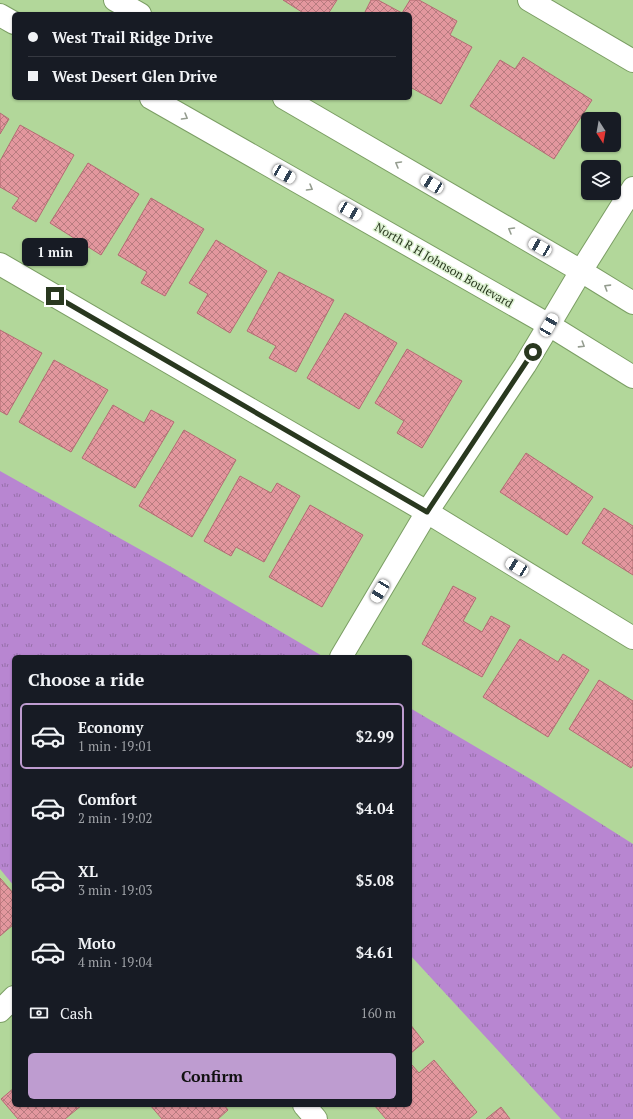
<!DOCTYPE html>
<meta charset="utf-8">
<style>
:root{--surface:#171b24;--page:#20242c;--text:#f1f3f6;--muted:#9ea1a6;--line:#363941;--accent:#be9cd0}
body{margin:0;font-family:"PT Serif",serif;background:var(--page);color:var(--text);height:100vh;display:flex;flex-direction:column;font-size:15px;white-space:nowrap}
*{box-sizing:border-box;margin:0}
p{font-size:13px;color:var(--muted)}
.icon{flex:none;width:22px;height:22px;fill:none;stroke:currentColor;stroke-width:2;stroke-linecap:round;stroke-linejoin:round}
.map{position:relative;flex:1;overflow:hidden}
.sheet{position:absolute;left:12px;top:655px;width:400px;height:452px;display:flex;flex-direction:column;background:var(--surface);border-radius:6px;box-shadow:0 1px 3px #0004}
.sheet>*{flex:none}
.guide{position:absolute;left:12px;top:12px;width:400px;height:88px;border-radius:6px;box-shadow:0 1px 3px #0004;display:grid;align-content:center;height:88px;padding:0 16px;background:var(--surface)}
.needle{width:26px;rotate:169deg}
.buttons{position:absolute;left:581px;top:112px;display:grid;gap:8px}
.buttons a{display:grid;place-items:center;width:40px;height:40px;border-radius:6px;background:var(--surface);box-shadow:0 1px 3px #0004;font-size:20px}
.end{position:absolute;width:18px;height:18px;margin:-9px;border:5px solid #29381f;background:#fff;box-shadow:0 0 0 2px #fff}
.from{border-radius:50%}
.bubble{position:absolute;height:28px;border-radius:6px;background:var(--surface);box-shadow:0 1px 3px #0004;font-size:13px;font-weight:700;line-height:28px;text-align:center}
.car{position:absolute;width:12px;height:24px;margin:-12px -6px;border-radius:5px;box-shadow:0 0 3px 1px #0007;background:linear-gradient(#fff 24%,#345 0 40%,#fff 0 76%,#345 0 86%,#fff 0)}
.guide b{display:flex;align-items:center;gap:14px;height:38px;font-size:15px}
.guide b+b{border-top:1px solid var(--line)}
.guide i{width:10px;height:10px;background:var(--text)}
ul{padding:0;list-style:none}
li{display:flex;align-items:center;gap:12px;height:66px;margin:0 8px 6px;padding:0 8px;border:2px solid transparent;border-radius:6px}
li div{flex:1}
li b{display:block;font-size:15px}
li em{font-style:normal;font-weight:700}
li.current{border-color:var(--accent)}
li>.icon{width:36px;height:36px;stroke-width:1.5}
h2{padding:0 16px;font-size:18px;line-height:48px}
.pay{display:flex;align-items:center;gap:10px;height:44px;padding:0 16px;font-size:15px}
.pay p{margin-inline-start:auto}
.primary-button{display:flex;gap:8px;margin-top:auto;padding:8px 16px}
.primary-button a{flex:1;height:46px;border-radius:6px;background:var(--accent);color:#111;font-size:16px;font-weight:700;line-height:46px;text-align:center}
.map>svg:first-child{display:block}
.grass{fill:url(#grass-tufts)}
.building{fill:url(#building-cross-hatch);stroke:#b36c73}
.lines{fill:none;stroke-linecap:round;stroke-linejoin:round}
.minor-casing{stroke:#7b9e64;stroke-width:24}
.tertiary-casing{stroke:#7b9e64;stroke-width:24}
.secondary-casing{stroke:#7b9e64;stroke-width:24}
.minor{stroke:#fff;stroke-width:22}
.tertiary{stroke:#fff;stroke-width:22}
.secondary{stroke:#fff;stroke-width:22}
.oneway{stroke:#949c8f}
.route{stroke:#29381f;stroke-width:5}
.labels{text-anchor:middle;dominant-baseline:central;stroke-width:3;stroke-linejoin:round;paint-order:stroke}
.street-label{font-size:12px;fill:#29381f;stroke:#def2d3}
</style>
<div class="map">
<svg width="633" height="1119" viewBox="0 0 633 1119">
<defs>
<pattern id="grass-tufts" width="24" height="20" patternUnits="userSpaceOnUse"><rect width="24" height="20" fill="#b886d1"/><path d="M3 7l-1-3M5 7V3M7 7l1-3M15 17l-1-3M17 17v-4M19 17l1-3" fill="none" stroke="#966fa9"/></pattern>
<pattern id="building-cross-hatch" width="8" height="8" patternUnits="userSpaceOnUse"><rect width="8" height="8" fill="#e3979e"/><path d="M0 0l8 8M0 8l8-8" fill="none" stroke="#b87c80"/></pattern>
</defs>
<rect width="100%" height="100%" fill="#b2d79a"/>
<g class="grass">
<path d="M0,471L173,568L324,657H14V886L0,869Z"/>
<path d="M410,708L532,780L633,844V1119H561L410,955Z"/>
</g>
<g class="building">
<path d="M283,0H337L328,14H305Z"/>
<path d="M371,0H378L402,13L410,0H419L457,21L450,35L472,47L441,104L410,87V14H364Z"/>
<path d="M523,57L592,100L554,159L470,106L500,60L515,69Z"/>
<path d="M0,113L9,119L0,134Z"/>
<path d="M20,125L74,155L36,222L12,208L19,198L0,187V161Z"/>
<path d="M88,163L139,194L101,255L50,223Z"/>
<path d="M151,198L204,229L165,296L141,283L147,272L118,255Z"/>
<path d="M216,240L267,271L230,333L197,313L208,294L189,283Z"/>
<path d="M279,272L334,300L296,372L269,358L276,346L247,331Z"/>
<path d="M345,313L397,343L359,409L307,378Z"/>
<path d="M0,330L42,353L7,415L0,411Z"/>
<path d="M407,349L462,381L422,448L397,433L404,421L375,403Z"/>
<path d="M54,360L108,390L71,452L19,422Z"/>
<path d="M113,405L144,423L151,410L174,422L135,488L82,458Z"/>
<path d="M184,430L236,460L192,537L139,506Z"/>
<path d="M526,453L593,497L567,535L500,492Z"/>
<path d="M240,476L271,493L277,483L300,496L264,562L236,547L231,556L204,541Z"/>
<path d="M310,505L363,535L322,607L269,577Z"/>
<path d="M604,508L633,526V575L582,543Z"/>
<path d="M453,586L476,598L463,621L482,632L491,616L510,626L482,677L422,644Z"/>
<path d="M520,639L558,662L563,654L589,670L548,737L483,697Z"/>
<path d="M599,680L633,701V765L631,768L569,729Z"/>
<path d="M0,878L14,894V924L0,936Z"/>
<path d="M410,1024L424,1042L410,1054Z"/>
<path d="M434,1060L477,1112L469,1119H386L374,1105H410V1066L412,1065L419,1073Z"/>
<path d="M14,1088V1105H82L65,1119H18L1,1099Z"/>
<path d="M150,1105H224L228,1110L218,1119H162Z"/>
<path d="M501,1107L510,1119H486Z"/>
</g>
<g class="lines">
<defs>
<g id="minor">
<path d="M529,0L633,61"/>
<path d="M0,264L427,512L633,638"/>
<path d="M341,657L427,512L525,365L549,325"/>
<path d="M0,1011L14,997"/>
<path d="M304,1105L316,1119"/>
</g>
<path id="tertiary" d="M549,325L581,271L633,188"/>
<g id="secondary">
<path d="M115,0L140,14"/>
<path d="M0,15L14,23"/>
<path d="M151,98L549,325L633,377"/>
<path d="M284,98L581,271L633,303"/>
</g>
</defs>
<use href="#minor" class="minor-casing"/>
<use href="#tertiary" class="tertiary-casing"/>
<use href="#secondary" class="secondary-casing"/>
<use href="#minor" class="minor"/>
<use href="#tertiary" class="tertiary"/>
<use href="#secondary" class="secondary"/>
</g>
<defs><path id="oneway-chevron" d="M-2-3.5L2.5 0L-2 3.5" fill="none" stroke-width="1.6" stroke-linecap="round" stroke-linejoin="round"/></defs>
<g class="oneway">
<use href="#oneway-chevron" transform="translate(185 117) rotate(30)"/>
<use href="#oneway-chevron" transform="translate(398 164) rotate(-150)"/>
<use href="#oneway-chevron" transform="translate(310 188) rotate(30)"/>
<use href="#oneway-chevron" transform="translate(511 230) rotate(-150)"/>
<use href="#oneway-chevron" transform="translate(607 287) rotate(-148)"/>
<use href="#oneway-chevron" transform="translate(582 345) rotate(32)"/>
</g>
<g class="lines">
<path class="route" d="M55,296L427,512L533,352"/>
</g>
<g class="labels">
<g class="street-label">
<text transform="translate(444 265) rotate(30)">North R H Johnson Boulevard</text>
</g>
</g>
</svg>
<div class="buttons">
<a><svg class="needle" viewBox="-14 -14 28 28"><path d="M0-13l5 13h-10z" fill="#e53935"/><path d="M0 13l5-13h-10z" fill="#9ea1a6"/></svg></a>
<a><svg class="icon" aria-label="layers" viewBox="0 0 24 24"><path d="M12 4l9 5-9 5-9-5zM3 14l9 5 9-5"/></svg></a>
</div>
<i class="end from" style="left:533px;top:352px"></i>
<i class="end" style="left:55px;top:296px"></i>
<div class="bubble" style="left:22px;top:238px;width:66px">1 min</div>
<i class="car" style="left:284px;top:174px;rotate:120deg"></i>
<i class="car" style="left:432px;top:184px;rotate:301deg"></i>
<i class="car" style="left:350px;top:211px;rotate:120deg"></i>
<i class="car" style="left:540px;top:247px;rotate:300deg"></i>
<i class="car" style="left:549px;top:325px;rotate:30deg"></i>
<i class="car" style="left:517px;top:567px;rotate:301deg"></i>
<i class="car" style="left:380px;top:591px;rotate:211deg"></i>
<div class="guide">
<b><i class="from"></i>West Trail Ridge Drive</b>
<b><i></i>West Desert Glen Drive</b>
</div>
<section class="sheet">
<h2>Choose a ride</h2>
<ul>
<li class="current"><svg class="icon" aria-label="car" viewBox="0 0 24 24"><path d="M5 17H2v-5l4-1 3-4h7l3 4 3 1v5h-3M9 17h6M6 11h13"/><circle cx="7" cy="17" r="2"/><circle cx="17" cy="17" r="2"/></svg><div><b>Economy</b><p>1 min · 19:01</p></div><em>$2.99</em></li>
<li><svg class="icon" aria-label="car" viewBox="0 0 24 24"><path d="M5 17H2v-5l4-1 3-4h7l3 4 3 1v5h-3M9 17h6M6 11h13"/><circle cx="7" cy="17" r="2"/><circle cx="17" cy="17" r="2"/></svg><div><b>Comfort</b><p>2 min · 19:02</p></div><em>$4.04</em></li>
<li><svg class="icon" aria-label="car" viewBox="0 0 24 24"><path d="M5 17H2v-5l4-1 3-4h7l3 4 3 1v5h-3M9 17h6M6 11h13"/><circle cx="7" cy="17" r="2"/><circle cx="17" cy="17" r="2"/></svg><div><b>XL</b><p>3 min · 19:03</p></div><em>$5.08</em></li>
<li><svg class="icon" aria-label="car" viewBox="0 0 24 24"><path d="M5 17H2v-5l4-1 3-4h7l3 4 3 1v5h-3M9 17h6M6 11h13"/><circle cx="7" cy="17" r="2"/><circle cx="17" cy="17" r="2"/></svg><div><b>Moto</b><p>4 min · 19:04</p></div><em>$4.61</em></li>
</ul>
<div class="pay"><svg class="icon" aria-label="cash" viewBox="0 0 24 24"><path d="M3 7h18v10H3z"/><circle cx="12" cy="12" r="2"/></svg>Cash<p>160 m</p></div>
<div class="primary-button"><a>Confirm</a></div>
</section>
</div>
